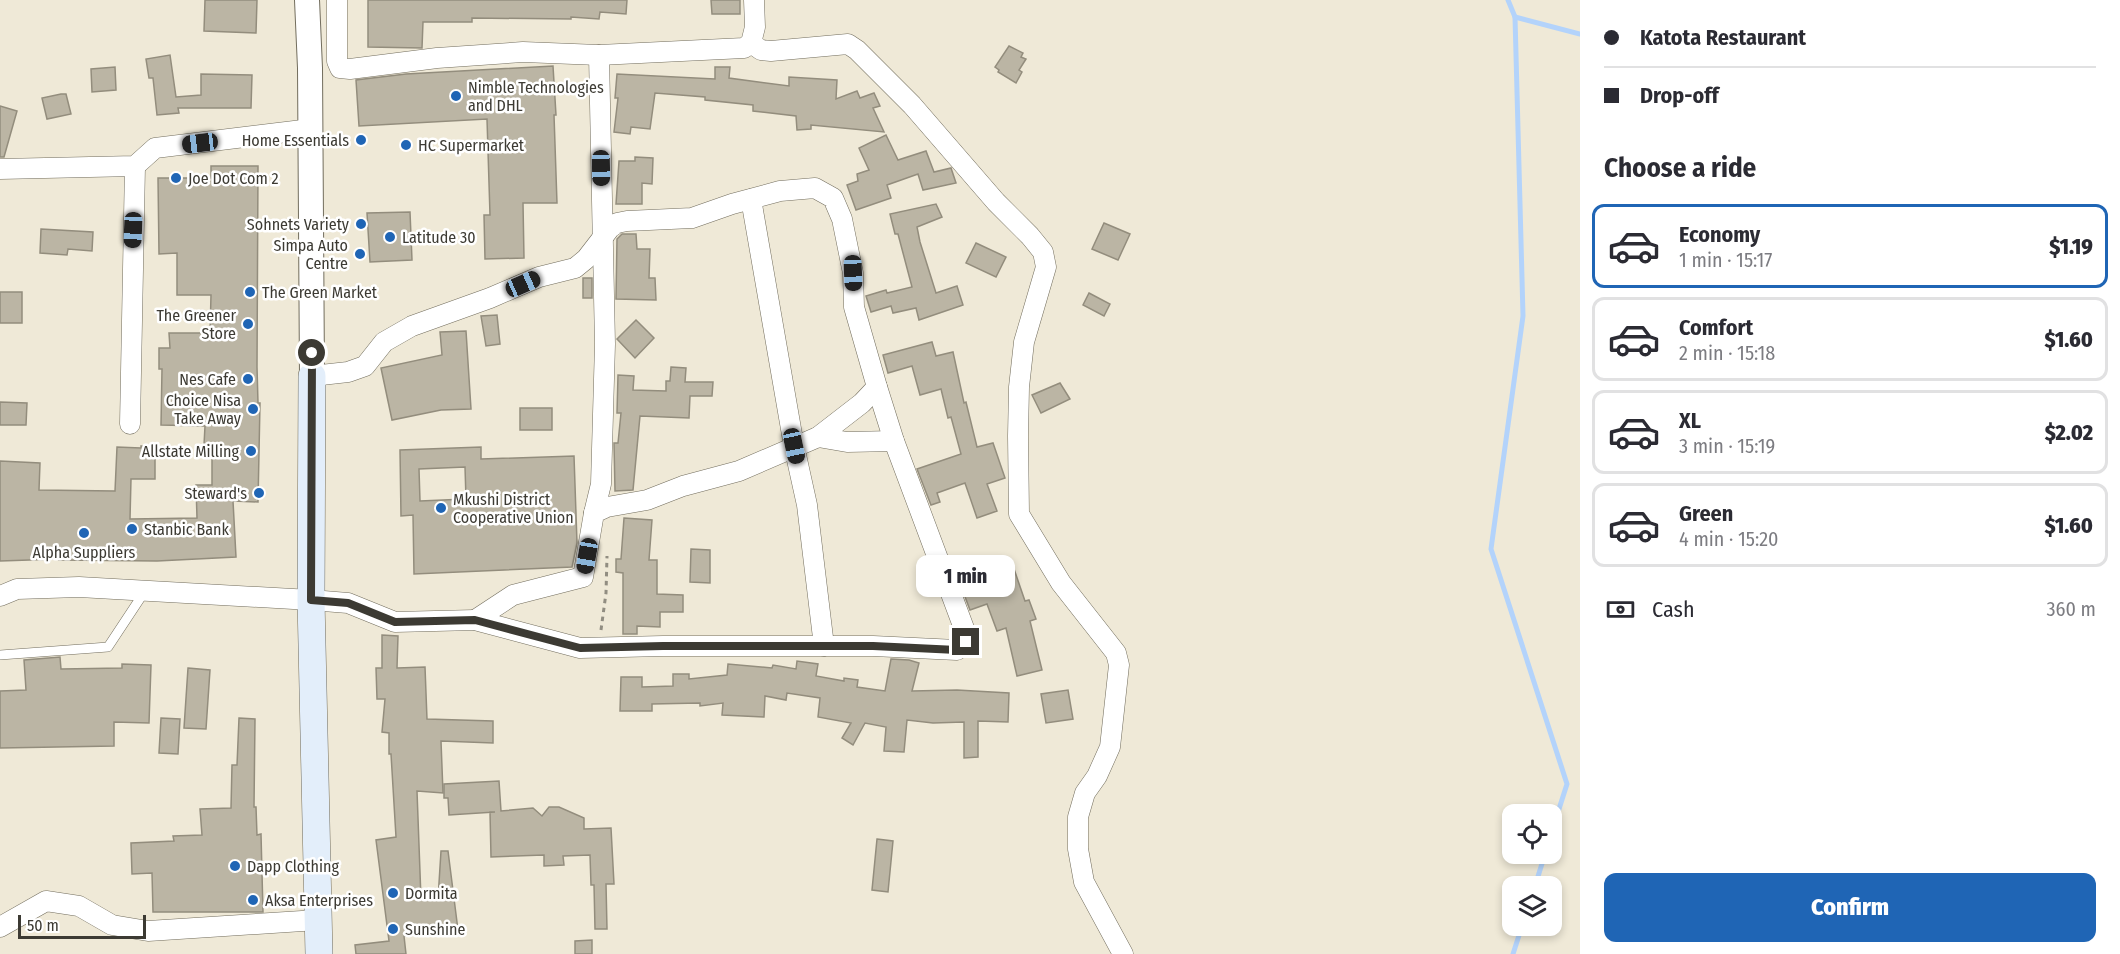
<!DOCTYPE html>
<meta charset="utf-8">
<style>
:root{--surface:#fff;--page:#f7f7f7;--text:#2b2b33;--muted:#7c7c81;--line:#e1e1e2;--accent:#1f65b5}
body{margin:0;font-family:"Fira Sans Condensed",sans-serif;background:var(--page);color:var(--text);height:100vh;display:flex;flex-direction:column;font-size:22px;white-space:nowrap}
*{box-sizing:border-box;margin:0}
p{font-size:20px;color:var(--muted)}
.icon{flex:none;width:33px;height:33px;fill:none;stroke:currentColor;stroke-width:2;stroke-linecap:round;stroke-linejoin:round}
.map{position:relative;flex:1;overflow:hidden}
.side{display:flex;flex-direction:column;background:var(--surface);width:540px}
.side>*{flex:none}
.hud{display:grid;align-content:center;height:132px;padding:0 24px;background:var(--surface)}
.tools{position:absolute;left:1502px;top:804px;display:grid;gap:12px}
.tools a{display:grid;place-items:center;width:60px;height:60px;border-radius:12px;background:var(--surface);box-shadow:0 3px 9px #0003;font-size:30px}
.scale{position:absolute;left:18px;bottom:15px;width:128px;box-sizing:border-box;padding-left:6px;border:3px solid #3c3a33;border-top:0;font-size:16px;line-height:21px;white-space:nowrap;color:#3c3a33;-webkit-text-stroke:4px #fff;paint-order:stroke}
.end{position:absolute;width:27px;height:27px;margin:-14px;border:8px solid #3c3a33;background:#fff;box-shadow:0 0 0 3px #fff}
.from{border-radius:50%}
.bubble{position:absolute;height:42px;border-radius:12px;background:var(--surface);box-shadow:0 3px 9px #0003;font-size:20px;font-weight:800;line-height:42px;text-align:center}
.car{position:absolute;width:18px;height:36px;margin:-18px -9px;border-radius:8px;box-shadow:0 0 4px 2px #0007;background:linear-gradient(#222 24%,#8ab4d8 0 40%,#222 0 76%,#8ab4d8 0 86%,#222 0)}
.hud b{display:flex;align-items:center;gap:21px;height:57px;font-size:22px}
.hud b+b{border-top:2px solid var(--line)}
.hud i{width:15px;height:15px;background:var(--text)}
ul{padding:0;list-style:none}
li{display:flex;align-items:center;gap:18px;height:84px;margin:0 12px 9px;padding:0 12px;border:3px solid var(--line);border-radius:12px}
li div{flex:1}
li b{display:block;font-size:22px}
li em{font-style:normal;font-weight:800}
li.selected{border-color:var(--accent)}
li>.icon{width:54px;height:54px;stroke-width:1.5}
h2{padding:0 24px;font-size:27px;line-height:72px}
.pay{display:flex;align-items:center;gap:15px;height:66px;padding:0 24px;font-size:22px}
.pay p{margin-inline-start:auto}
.action{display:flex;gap:12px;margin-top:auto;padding:12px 24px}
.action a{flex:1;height:69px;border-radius:12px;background:var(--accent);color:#fff;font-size:24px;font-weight:800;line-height:69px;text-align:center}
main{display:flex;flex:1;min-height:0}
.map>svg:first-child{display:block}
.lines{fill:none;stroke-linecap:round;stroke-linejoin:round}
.stream{stroke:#b3d3fb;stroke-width:5}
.building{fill:#bbb5a4;stroke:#938d7d;stroke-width:1.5;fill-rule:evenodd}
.service-casing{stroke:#726d5d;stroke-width:10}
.minor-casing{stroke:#726d5d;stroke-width:21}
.tertiary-casing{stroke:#726d5d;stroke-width:26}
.secondary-casing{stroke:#726d5d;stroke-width:28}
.path{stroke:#918d81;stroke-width:3;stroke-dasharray:4.5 4.5;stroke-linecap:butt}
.service{stroke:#fff;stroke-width:9}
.minor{stroke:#fff;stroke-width:20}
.tertiary{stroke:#fff;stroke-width:24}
.secondary{stroke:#e3eefa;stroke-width:27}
.route{stroke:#3c3a33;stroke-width:8}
.poi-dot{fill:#1f65b5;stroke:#fff;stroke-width:2}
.labels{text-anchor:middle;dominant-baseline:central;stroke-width:5;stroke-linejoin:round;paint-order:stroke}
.poi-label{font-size:16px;fill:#3c3a33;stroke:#fff;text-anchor:start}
</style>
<main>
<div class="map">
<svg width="1580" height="954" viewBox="0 0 1580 954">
<rect width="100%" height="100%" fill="#efe9d7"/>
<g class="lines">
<g class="stream">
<path d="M1508,0L1515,17L1523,316L1491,549L1567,784L1551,834"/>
<path d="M1515,17L1580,34"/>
<path d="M1535,886L1545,854"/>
<path d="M1513,954L1522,926"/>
</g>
</g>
<g class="building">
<path d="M205,0H257L256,33L204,31Z"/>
<path d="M368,0H627L626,14L600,12L599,19L571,17V19L472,18V22H423L422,48L368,47Z"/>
<path d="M711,0H740V14H712Z"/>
<path d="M1009,46L1023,53L1021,57L1026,59L1019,70L1022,72L1016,83L998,72L999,70L995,67Z"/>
<path d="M170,55L176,97L201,95V74L252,75L251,108H178L179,113L157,115L153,78H149L146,59Z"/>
<path d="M553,66L556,115H554L557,203H523L524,258L485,259L484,215H490L487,119L359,126L356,80L406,74Z"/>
<path d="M115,67L116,90L92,92L91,69Z"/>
<path d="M715,67H730L729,78L789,86V77L837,80L836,99L857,91L860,98L874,93L880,106L873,108L884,132L811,125V129L797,130L796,116L753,111V105L705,100V97L655,93L650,129L631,127L630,134L614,132L618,98H615L617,74L715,79Z"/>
<path d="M61,94H66L71,114L47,119L42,98Z"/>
<path d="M0,106L17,111L4,157H0Z"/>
<path d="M886,135L898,160L926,151L934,172L951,168L956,183L923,190L918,174L887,185L891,198L856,210L847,185L858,181L857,174L869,170L859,148Z"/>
<path d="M635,157L653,158L652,184L642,183V204H616L619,161H635Z"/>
<path d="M211,166H258L257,367L258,403H260L258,502L233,501L236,557L157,561L59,560V559L0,561V461L40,463L39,490L115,491L117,447L141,448V446H155V479H131L130,519L197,518L196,485H212V446L204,445L205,426L161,425L162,369H159V348H170L169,333H210L211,295H177V253L159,254L158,178H211Z"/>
<path d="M936,204L942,217L917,227L920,242L936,293L957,286L963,305L919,320L916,308L893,313L891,306L871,312L866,296L886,290L887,293L912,287L898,234H895L890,214Z"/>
<path d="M410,212L412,260L370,262L367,213Z"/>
<path d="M1104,223L1130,234L1118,260L1092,249Z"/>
<path d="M41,229L93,232L92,251L68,249L67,255L40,253Z"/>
<path d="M622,234H636L637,249H650L649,278H655L656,300L616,299L617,239Z"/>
<path d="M976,243L1006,257L996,277L966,263Z"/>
<rect x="583" y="278" width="9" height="20"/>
<rect x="0" y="292" width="22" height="31"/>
<path d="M1089,293L1110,304L1104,316L1083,305Z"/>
<path d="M497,315L500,344L486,346L481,316Z"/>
<path d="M636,320L654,338L635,358L617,339Z"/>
<path d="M466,331L471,409L441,410L392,420L381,368L442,355L440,332Z"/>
<path d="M932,342L936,356L953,352L964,403L966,402L977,447L993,443L1005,478L987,484L997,511L977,518L965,483L937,493L940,502L931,505L917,469L961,454L951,417L948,418L941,389L920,395L912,366L888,373L883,355Z"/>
<path d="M671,367L686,368L685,382H713L712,396H690L689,418L640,416L633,490L615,491L614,443H618L621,413H617L618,375L634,376L633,390L666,391V381H670Z"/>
<path d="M1060,383L1070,399L1041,413L1032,395Z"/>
<path d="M0,402L27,403L26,425H0Z"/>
<rect x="520" y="408" width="32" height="22"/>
<path d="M481,447V459L574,456L577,543L572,567L414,574L413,515L401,516L400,450ZM465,467L466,499L420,501L419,469Z"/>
<path d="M624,518L652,520L649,560H657V594L683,595V612H660V627L637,626V634H623V573L616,572V559H621Z"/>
<path d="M691,549L710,550V583L690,582Z"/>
<path d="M976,563L981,580L1014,569L1025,601L1029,600L1036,619L1030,621L1042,670L1017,676L1006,628L997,631L987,604L970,610L955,570Z"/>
<path d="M382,635L398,636L397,668L425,667L427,719L493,721V743L441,741L443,793L417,791L421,899H438L441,851H448L458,930L404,936L406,954H356L355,945L389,941L376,840L396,837L391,754H389V733L382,732L385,699H377L376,668H382Z"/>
<path d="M60,657L61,669L122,668V664L151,665L149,723L114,722V746L0,748V691L26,690L24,660Z"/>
<path d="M891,659L909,660L919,663L912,691L957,690L1009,693L1008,722L978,721V757L964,758V722L933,723L907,720L904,752L884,751L886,727L865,723L853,745L842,738L851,723L818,717L820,698L787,693L786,700L765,696L764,717L722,715L723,703L700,706V703L652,704V711H620L621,677H642V687L673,686V674H689V679L727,675L728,664L772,668L773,665L796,669L797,661L818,664L816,676L844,681V678L858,680L857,687L885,691Z"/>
<path d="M188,668L210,670L206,729L184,728Z"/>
<path d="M1068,690L1073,719L1046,723L1041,694Z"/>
<path d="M161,718L180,719L178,754L159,753Z"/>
<path d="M239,718L255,719L254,807H256L257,835L261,834L263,912H153L152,873L132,874L131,843L174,841L173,836L202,835L200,809L231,808L232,765H237Z"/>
<path d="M499,781L501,811L533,808L542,816L549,807H559L584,818V829L611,828L614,884H606L607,929H595L594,885H591L590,855L563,856L564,865L544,866V855L491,857L490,812H495L449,815L448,798H444V784Z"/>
<path d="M877,839L893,841L888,892L872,890Z"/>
<path d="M592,940V954H575V941Z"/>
</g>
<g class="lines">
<defs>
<path id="service" d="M0,655L108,647L145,591"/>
<g id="minor">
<path d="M337,0V61L340,68L350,69L437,58L523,52L599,55L744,48L751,43L755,27L754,0"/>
<path d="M751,43L761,50L771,51L848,44L857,50L912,105L996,202L1030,236L1043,252L1046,267L1024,342L1019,387L1018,436L1019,514L1061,583L1116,653L1119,665L1110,747L1097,776L1085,793L1078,817V849L1084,882L1123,954"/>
<path d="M0,169L135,166L155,148L311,129"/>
<path d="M751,199L794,446L807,505L824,646"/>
<path d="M130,424L135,166"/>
<path d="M818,437L847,442L894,441"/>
<path d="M594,513L601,484L605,344L599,55"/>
<path d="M0,596L17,589L79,587L311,600L348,603L395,622L475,620L580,648L663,646H873L957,650L966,642L965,631L894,441L877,387L854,307L853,273L842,219L833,198L815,188L780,191L732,204L692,218L627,221L617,223L610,228L586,259L575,268L539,277L490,298L412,326L384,342L365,366L348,372L312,376"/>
<path d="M475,620L513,595L583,577L594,513L607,507L647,500L683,486L739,471L818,437L862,403L877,387"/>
<path d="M0,927L46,901L79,906L112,925L148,931L318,920"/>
</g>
<path id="tertiary" d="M307,0L310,68L312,376"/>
<path id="secondary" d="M312,376L311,600L319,954"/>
</defs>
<use href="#service" class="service-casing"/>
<use href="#minor" class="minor-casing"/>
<use href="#tertiary" class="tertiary-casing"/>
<use href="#secondary" class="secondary-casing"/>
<path class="path" d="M601,630L606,593L607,556"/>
<use href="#service" class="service"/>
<use href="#minor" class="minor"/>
<use href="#tertiary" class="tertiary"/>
<use href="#secondary" class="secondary"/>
</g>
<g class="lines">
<path class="route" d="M312,353L311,600L348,603L395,622L475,620L580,648L663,646H873L957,650L966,642"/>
</g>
<g class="poi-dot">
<circle cx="456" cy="96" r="6"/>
<circle cx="361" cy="140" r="6"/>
<circle cx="406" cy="145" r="6"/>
<circle cx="176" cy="178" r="6"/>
<circle cx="361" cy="224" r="6"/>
<circle cx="390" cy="237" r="6"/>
<circle cx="360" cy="254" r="6"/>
<circle cx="250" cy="292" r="6"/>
<circle cx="248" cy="324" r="6"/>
<circle cx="248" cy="379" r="6"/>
<circle cx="253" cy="409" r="6"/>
<circle cx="251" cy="451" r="6"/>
<circle cx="259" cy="493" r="6"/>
<circle cx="441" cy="508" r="6"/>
<circle cx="132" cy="529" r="6"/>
<circle cx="84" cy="533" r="6"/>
<circle cx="235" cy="866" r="6"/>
<circle cx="393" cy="893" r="6"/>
<circle cx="253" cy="900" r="6"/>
<circle cx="393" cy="929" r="6"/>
</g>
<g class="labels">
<g class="poi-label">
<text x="468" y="87">Nimble Technologies<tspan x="468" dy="18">and DHL</tspan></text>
<text x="349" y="140" text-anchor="end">Home Essentials</text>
<text x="418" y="145">HC Supermarket</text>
<text x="188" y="178">Joe Dot Com 2</text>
<text x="349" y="224" text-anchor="end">Sohnets Variety</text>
<text x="402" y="237">Latitude 30</text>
<text x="348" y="245" text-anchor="end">Simpa Auto<tspan x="348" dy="18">Centre</tspan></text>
<text x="262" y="292">The Green Market</text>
<text x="236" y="315" text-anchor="end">The Greener<tspan x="236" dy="18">Store</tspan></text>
<text x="236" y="379" text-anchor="end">Nes Cafe</text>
<text x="241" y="400" text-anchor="end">Choice Nisa<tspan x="241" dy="18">Take Away</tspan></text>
<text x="239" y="451" text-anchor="end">Allstate Milling</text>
<text x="247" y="493" text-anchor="end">Steward's</text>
<text x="453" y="499">Mkushi District<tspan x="453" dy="18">Cooperative Union</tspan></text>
<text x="144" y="529">Stanbic Bank</text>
<text x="84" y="552" text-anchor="middle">Alpha Suppliers</text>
<text x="247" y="866">Dapp Clothing</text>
<text x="405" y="893">Dormita</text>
<text x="265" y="900">Aksa Enterprises</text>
<text x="405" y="929">Sunshine</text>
</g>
</g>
</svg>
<div class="tools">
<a><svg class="icon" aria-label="locate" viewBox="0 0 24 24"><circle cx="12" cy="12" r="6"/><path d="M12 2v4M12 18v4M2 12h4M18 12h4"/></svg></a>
<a><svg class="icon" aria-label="layers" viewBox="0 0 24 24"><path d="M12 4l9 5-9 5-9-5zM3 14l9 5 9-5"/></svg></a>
</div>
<div class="scale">50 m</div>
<i class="end from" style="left:312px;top:353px"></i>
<i class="end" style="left:966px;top:642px"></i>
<div class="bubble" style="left:916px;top:555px;width:99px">1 min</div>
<i class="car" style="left:200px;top:143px;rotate:263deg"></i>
<i class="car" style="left:601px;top:168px;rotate:179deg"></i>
<i class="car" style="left:133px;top:230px;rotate:182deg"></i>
<i class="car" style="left:853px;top:273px;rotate:178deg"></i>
<i class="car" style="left:523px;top:284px;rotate:66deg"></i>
<i class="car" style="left:794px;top:446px;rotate:168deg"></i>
<i class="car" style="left:587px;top:556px;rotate:190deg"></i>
</div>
<section class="side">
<div class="hud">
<b><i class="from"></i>Katota Restaurant</b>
<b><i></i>Drop-off</b>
</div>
<h2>Choose a ride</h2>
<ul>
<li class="selected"><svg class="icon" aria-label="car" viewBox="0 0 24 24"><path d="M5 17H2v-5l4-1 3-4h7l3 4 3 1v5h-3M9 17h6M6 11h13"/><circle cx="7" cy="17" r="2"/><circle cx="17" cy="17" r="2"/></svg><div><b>Economy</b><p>1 min · 15:17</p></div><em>$1.19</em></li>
<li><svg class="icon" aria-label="car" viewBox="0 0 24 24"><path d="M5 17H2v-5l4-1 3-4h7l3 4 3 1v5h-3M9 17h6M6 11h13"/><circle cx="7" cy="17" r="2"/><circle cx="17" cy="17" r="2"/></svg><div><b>Comfort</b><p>2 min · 15:18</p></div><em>$1.60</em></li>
<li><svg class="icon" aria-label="car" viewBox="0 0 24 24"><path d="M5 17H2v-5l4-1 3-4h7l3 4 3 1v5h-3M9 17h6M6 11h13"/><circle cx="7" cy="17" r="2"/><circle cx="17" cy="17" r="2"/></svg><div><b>XL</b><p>3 min · 15:19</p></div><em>$2.02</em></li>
<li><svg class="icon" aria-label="car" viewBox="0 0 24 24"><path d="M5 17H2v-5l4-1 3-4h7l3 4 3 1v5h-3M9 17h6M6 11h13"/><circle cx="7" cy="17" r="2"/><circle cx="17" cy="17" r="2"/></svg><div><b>Green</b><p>4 min · 15:20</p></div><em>$1.60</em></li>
</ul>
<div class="pay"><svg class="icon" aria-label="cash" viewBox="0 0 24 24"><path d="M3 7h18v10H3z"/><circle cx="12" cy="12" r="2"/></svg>Cash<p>360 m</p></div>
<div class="action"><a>Confirm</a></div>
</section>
</main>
